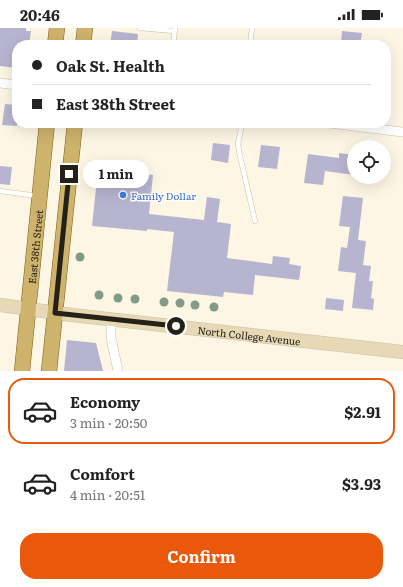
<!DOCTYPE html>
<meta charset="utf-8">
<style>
:root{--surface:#fff;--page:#f2f2f2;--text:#222;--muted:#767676;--line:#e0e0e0;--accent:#ea580c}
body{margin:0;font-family:Literata,serif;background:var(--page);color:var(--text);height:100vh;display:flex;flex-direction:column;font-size:15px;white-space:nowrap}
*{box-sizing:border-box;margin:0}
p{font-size:13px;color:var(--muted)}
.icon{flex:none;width:22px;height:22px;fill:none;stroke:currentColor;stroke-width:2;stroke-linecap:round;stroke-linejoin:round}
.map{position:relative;height:343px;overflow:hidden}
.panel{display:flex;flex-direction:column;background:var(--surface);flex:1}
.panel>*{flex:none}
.hud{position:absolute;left:12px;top:12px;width:379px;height:88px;border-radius:16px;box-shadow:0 4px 16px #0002;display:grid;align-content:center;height:88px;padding:0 20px;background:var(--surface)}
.buttons{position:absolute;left:347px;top:112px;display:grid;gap:8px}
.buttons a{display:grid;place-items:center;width:44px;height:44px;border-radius:50%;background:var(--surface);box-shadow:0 4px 16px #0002;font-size:20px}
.end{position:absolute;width:18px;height:18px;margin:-9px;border:5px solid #252117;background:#fff;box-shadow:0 0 0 2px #fff}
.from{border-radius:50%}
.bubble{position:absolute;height:28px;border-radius:14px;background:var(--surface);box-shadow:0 4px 16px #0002;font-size:13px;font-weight:700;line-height:28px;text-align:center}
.hud b{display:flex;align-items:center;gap:14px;height:38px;font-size:15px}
.hud b+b{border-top:1px solid var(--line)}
.hud i{width:10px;height:10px;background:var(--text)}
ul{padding:7px 0 0;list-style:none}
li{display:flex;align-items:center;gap:12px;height:66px;margin:0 8px 6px;padding:0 12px;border:2px solid transparent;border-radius:16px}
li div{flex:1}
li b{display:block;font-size:15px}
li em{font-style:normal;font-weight:700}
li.selected{border-color:var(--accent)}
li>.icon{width:36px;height:36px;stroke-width:1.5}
.action{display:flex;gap:8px;margin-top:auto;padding:8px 20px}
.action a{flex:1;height:46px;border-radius:16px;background:var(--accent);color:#fff;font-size:16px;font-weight:700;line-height:46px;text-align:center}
.status{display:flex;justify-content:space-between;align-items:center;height:28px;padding:0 20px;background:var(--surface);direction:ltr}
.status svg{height:11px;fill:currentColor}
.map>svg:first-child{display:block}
.building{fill:#b7b4d0}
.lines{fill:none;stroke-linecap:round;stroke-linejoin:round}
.service-casing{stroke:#cbbfa4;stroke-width:5.5}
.minor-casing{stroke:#cbbfa4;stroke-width:10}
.secondary-casing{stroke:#cbbfa4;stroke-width:14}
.primary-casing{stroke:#7e5f0f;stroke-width:16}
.service{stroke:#fff;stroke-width:4.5}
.minor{stroke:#fff;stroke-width:9}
.secondary{stroke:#e7d9b6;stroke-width:13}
.primary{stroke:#ceb36d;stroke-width:15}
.tree{fill:#829a88}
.route{stroke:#252117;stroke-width:5}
.shop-dot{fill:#3f7fe0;stroke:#fff;stroke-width:1.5}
.labels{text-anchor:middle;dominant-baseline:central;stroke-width:3;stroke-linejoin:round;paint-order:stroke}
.shop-label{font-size:10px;fill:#366cbe;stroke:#fff;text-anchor:start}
.street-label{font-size:10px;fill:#252117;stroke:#fff}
</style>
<div class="status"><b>20:46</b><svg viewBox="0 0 49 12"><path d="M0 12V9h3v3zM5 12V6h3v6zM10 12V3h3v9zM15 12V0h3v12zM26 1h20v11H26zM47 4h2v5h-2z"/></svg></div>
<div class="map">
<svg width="403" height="343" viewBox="0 0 403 343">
<rect width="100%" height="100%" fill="#fdf6e5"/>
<g class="building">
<path d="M0,0H26V3H31L29,17L17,15V40L0,38Z"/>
<path d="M112,3L138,6L137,17H110Z"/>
<path d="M342,3L362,5L360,17H341Z"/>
<path d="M5,76L17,77V98L2,97Z"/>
<path d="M213,115L230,117L228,135L211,132Z"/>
<path d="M261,117L280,119L277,141L258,139Z"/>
<path d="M339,125L354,127V147L325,143L323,157L304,155L308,126L339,130Z"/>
<path d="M0,138L12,139L10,157L0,156Z"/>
<path d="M98,142L153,147L149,186L204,192L207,169L220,171L217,194L231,196L227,230L272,236L273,228L290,230L289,236L301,238L299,252L255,247L253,267L224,264L223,269L167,263L174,204L147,201V203L92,198Z"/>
<path d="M343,168L363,170L358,212L366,213L363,237L371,238L369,253H373L371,270L374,271L373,282L352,280L356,245L338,243L341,219L347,220L350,199L339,198Z"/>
<path d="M326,270L344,272L343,283L325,281Z"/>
<path d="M67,312L96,315L103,343H64Z"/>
</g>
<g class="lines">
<defs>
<g id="service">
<path d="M140,0L174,3"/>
<path d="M173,17L175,1"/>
<path d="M250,17L252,0"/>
<path d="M242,95L238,116L240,128L255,193"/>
<path d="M0,163L38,168"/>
</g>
<g id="minor">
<path d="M0,55L17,57"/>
<path d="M329,95L403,104"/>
<path d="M111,291V310L118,343"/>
</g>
<g id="secondary">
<path id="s1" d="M0,277L72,287L403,324"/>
</g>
<g id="primary">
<path d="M55,17L57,0"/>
<path d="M83,17L85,0"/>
<path id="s2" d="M22,343L47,95"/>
<path d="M49,343L75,95"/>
</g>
</defs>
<use href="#service" class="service-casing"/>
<use href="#minor" class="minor-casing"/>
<use href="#secondary" class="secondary-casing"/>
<use href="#primary" class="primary-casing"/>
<use href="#service" class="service"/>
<use href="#minor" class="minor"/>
<use href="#secondary" class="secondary"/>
<use href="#primary" class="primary"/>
</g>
<g class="tree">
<circle cx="80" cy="229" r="4.5"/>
<circle cx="99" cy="267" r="4.5"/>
<circle cx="118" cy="270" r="4.5"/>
<circle cx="135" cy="271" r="4.5"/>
<circle cx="164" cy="274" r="4.5"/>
<circle cx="180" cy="275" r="4.5"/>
<circle cx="195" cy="277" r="4.5"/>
<circle cx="214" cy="279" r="4.5"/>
</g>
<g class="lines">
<path class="route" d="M69,146L55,285L176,298"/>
</g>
<circle class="shop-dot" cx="123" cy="167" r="4"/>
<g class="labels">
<g class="shop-label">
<text x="131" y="167">Family Dollar</text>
</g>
<g class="street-label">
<text stroke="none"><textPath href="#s2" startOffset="125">East 38th Street</textPath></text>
<text stroke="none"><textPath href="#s1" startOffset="251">North College Avenue</textPath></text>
</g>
</g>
</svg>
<div class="buttons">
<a><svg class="icon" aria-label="locate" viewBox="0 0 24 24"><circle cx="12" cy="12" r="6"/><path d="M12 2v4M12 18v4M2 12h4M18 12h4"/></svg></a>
</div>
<i class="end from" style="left:176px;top:298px"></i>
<i class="end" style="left:69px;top:146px"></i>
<div class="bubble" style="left:83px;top:132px;width:66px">1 min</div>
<div class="hud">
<b><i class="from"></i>Oak St. Health</b>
<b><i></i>East 38th Street</b>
</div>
</div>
<section class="panel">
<ul>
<li class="selected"><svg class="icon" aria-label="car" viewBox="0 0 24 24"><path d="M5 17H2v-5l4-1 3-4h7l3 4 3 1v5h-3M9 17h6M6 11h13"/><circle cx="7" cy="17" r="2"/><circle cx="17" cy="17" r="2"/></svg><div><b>Economy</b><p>3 min · 20:50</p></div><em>$2.91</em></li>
<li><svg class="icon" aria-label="car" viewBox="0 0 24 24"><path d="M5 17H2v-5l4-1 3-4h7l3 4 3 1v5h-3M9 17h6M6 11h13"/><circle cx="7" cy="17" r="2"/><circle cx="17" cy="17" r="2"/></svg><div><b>Comfort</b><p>4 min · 20:51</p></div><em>$3.93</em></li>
</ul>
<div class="action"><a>Confirm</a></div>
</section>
